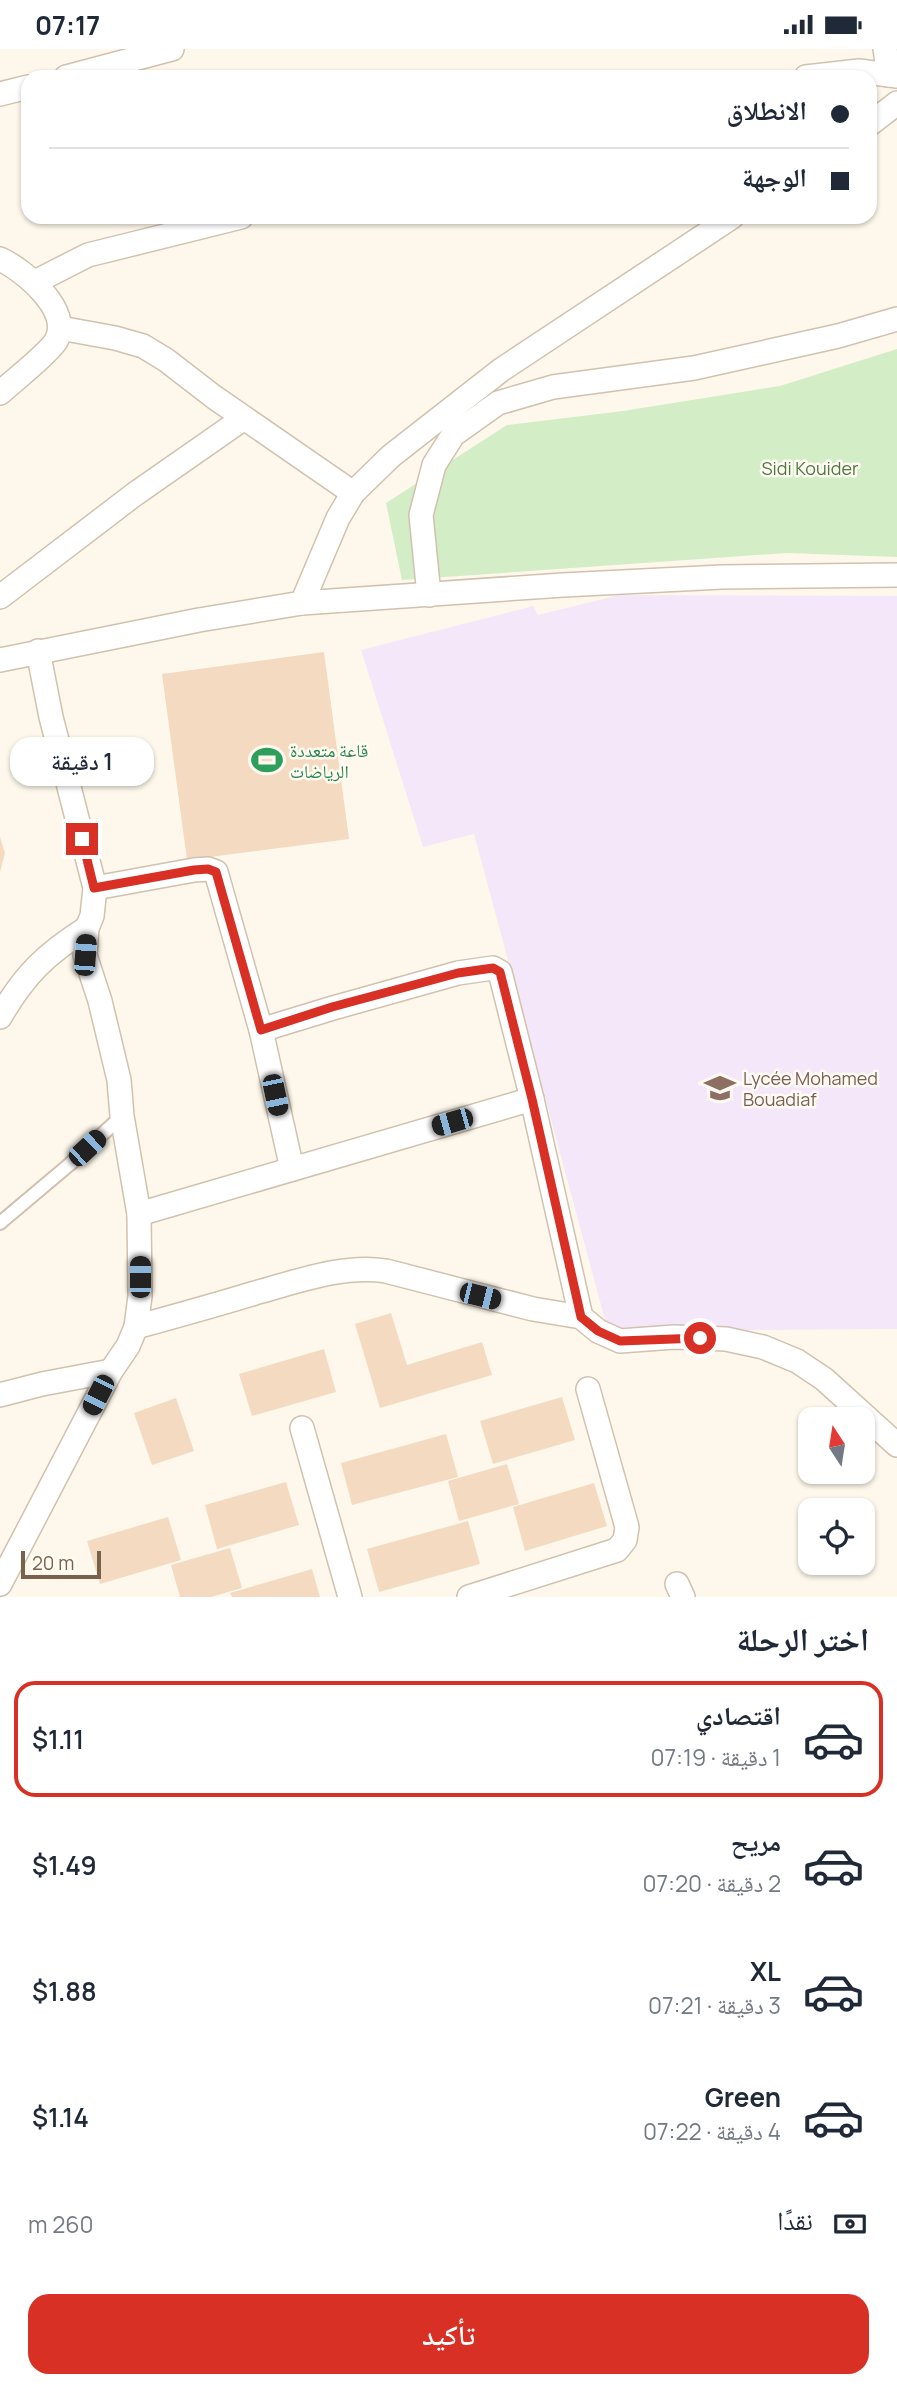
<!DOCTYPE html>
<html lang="ar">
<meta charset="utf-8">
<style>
:root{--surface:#fff;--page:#f2f2f3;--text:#1f2937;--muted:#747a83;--line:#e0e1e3;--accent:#d93025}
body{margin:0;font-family:Manrope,"Noto Naskh Arabic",sans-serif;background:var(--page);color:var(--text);direction:rtl;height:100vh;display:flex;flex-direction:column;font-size:26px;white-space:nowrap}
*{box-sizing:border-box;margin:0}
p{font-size:23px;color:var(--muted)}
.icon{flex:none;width:38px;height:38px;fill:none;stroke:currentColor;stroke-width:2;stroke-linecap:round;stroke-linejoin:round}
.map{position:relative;height:1548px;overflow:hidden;direction:ltr}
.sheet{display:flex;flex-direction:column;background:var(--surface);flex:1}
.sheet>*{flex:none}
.top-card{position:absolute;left:21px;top:21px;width:856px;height:154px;border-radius:21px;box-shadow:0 2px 5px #0004;direction:rtl;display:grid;align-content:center;height:154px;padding:0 28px;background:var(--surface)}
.needle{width:46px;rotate:348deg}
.buttons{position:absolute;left:798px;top:1358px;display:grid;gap:14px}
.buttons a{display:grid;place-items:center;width:77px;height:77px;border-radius:14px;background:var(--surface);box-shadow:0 2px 5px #0004;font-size:35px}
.scale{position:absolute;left:21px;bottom:18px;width:80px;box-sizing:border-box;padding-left:7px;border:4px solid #7a614b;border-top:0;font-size:19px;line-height:24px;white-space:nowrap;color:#7a614b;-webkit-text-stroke:5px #fffbf2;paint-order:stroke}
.end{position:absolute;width:32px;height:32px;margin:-16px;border:9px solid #d93025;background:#fff;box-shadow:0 0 0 4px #fff}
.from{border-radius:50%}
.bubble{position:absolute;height:49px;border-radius:21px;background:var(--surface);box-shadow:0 2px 5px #0004;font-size:23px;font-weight:600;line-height:49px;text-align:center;direction:rtl}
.car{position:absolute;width:21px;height:42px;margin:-21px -10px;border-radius:9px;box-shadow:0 0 5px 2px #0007;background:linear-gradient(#222 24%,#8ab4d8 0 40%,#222 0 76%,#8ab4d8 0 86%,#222 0)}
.top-card b{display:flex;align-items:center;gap:24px;height:66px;font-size:26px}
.top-card b+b{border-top:2px solid var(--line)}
.top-card i{width:18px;height:18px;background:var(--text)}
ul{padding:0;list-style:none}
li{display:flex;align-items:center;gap:21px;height:116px;margin:0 14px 10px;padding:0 14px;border:4px solid transparent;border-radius:21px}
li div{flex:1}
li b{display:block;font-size:26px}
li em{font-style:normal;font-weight:600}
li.selected{border-color:var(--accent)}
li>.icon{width:63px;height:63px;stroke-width:1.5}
h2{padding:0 28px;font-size:32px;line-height:84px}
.pay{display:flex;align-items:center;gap:18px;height:77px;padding:0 28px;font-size:26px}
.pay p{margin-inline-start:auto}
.primary-button{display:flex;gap:14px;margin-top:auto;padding:14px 28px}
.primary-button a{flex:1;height:80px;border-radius:21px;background:var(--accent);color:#fff;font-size:28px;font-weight:600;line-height:80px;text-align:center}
.status{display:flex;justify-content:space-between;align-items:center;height:49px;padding:0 35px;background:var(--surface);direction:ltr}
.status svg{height:19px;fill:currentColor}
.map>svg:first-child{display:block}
.education{fill:#f5e7fa}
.green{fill:#d3edc7}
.building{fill:#f4dac1}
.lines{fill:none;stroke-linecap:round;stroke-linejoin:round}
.lane-casing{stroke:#d1c1ae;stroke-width:16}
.street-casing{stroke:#d1c1ae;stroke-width:26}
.lane{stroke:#fff;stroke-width:12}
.street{stroke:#fff;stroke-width:23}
.route{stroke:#d93025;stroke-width:9}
.labels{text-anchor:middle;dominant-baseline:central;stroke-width:5;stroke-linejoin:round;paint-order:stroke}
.park-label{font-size:18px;fill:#4c7a40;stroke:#fffbf2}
.leisure-label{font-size:18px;fill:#27864d;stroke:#fffbf2;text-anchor:start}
.education-label{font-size:18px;fill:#785e54;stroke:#fffbf2;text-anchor:start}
</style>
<div class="status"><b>07:17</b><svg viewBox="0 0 49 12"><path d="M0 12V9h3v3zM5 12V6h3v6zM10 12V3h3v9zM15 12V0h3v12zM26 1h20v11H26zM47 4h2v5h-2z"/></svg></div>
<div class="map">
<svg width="897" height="1548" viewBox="0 0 897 1548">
<rect width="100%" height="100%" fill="#fdf8eb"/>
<path class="education" d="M619,546L897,547V1280L608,1282L474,785L423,798L361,601L533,557L538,566Z"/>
<path class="green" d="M897,300V508L787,504L402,531L386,454L507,376L623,362L780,337Z"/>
<g class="building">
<path d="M324,603L349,790L187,811L162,625Z"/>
<path d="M0,788L5,804L0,823Z"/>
<path d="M391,1264L407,1316L482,1293L492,1326L380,1359L355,1275Z"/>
<path d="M324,1300L336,1343L252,1367L239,1325Z"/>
<path d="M562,1348L575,1391L493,1415L480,1372Z"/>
<path d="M176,1349L194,1402L152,1416L134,1364Z"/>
<path d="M446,1385L458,1428L352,1456L341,1414Z"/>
<path d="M507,1415L519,1455L459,1472L448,1432Z"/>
<path d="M286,1433L299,1476L217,1500L205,1456Z"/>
<path d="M594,1434L607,1477L525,1502L513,1458Z"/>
<path d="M168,1468L181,1511L100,1535L87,1492Z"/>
<path d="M468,1472L480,1515L379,1543L367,1500Z"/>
<path d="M230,1499L242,1539L211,1548H180L171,1516Z"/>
<path d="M312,1520L320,1548H232L230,1544Z"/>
</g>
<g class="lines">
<defs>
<path id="lane" d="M0,1174L70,1115L122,1067"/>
<g id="street">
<path d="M885,0L889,26"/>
<path d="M66,28L172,0"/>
<path d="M806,28L859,22L897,27"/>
<path d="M0,45L28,38"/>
<path d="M870,75L897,54"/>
<path d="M0,210C24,221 73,262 56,292C48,305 12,333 0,344"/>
<path d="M35,233L88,206L241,168"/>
<path d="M60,279L115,289L143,297L166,311L214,348L353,444"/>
<path d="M429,546L421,466L434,416L453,386L498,354L553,338L694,319L838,287L897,270"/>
<path d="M0,548L135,445L244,369"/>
<path d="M302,554L338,469L353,444L391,407L501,321L732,168"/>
<path d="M0,611L199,571L302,554L563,536L722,528L897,526"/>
<path d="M95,839L194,821L208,820L216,823L261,981L292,1120"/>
<path d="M0,968C25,925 46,905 87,879"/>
<path d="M261,981L333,959L458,924L493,919L500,923L532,1050L581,1268"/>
<path d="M139,1165L532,1050"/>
<path d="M136,1278C176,1267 216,1256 255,1244C296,1233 343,1215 386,1222L533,1260L581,1268L598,1282L620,1292L674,1288L726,1290L763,1298L797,1312L824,1330L897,1396"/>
<path d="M0,1346L42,1335L111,1322"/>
<path d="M302,1379L350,1548"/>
<path d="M0,1535L111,1322L128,1297L136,1278L140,1247L139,1165L122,1067L119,1031L100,952L85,906L87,879L92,867L95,839L51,668L38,602"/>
<path d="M677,1535L683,1548"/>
<path d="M469,1548L617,1501L625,1491L627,1478L588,1340"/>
</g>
</defs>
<use href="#lane" class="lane-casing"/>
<use href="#street" class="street-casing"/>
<use href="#lane" class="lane"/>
<use href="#street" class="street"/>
</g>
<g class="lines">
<path class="route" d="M82,790L94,839L194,821L208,820L216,823L261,981L332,958L458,924L493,919L500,923L532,1050L581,1268L598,1282L620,1292L700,1289"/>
</g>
<defs>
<symbol id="stadium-bare" viewBox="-9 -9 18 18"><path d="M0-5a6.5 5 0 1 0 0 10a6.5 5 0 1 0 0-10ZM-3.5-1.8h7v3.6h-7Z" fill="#2e9e5b" stroke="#fffbf2" stroke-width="2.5" paint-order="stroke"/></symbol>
<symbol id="school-bare" viewBox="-9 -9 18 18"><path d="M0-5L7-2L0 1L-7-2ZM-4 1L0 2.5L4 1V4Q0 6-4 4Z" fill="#8d6e63" stroke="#fffbf2" stroke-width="2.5" paint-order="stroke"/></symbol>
</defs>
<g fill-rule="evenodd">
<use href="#stadium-bare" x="245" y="689" width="44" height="44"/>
<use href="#school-bare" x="698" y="1017" width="44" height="44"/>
</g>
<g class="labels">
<g class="park-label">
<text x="810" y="419">Sidi Kouider</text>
</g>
<g class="leisure-label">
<text x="290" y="701">قاعة متعددة<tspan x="290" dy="21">الرياضات</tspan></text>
</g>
<g class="education-label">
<text x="743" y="1029">Lycée Mohamed<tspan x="743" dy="21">Bouadiaf</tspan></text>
</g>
</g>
</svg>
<div class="buttons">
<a><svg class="needle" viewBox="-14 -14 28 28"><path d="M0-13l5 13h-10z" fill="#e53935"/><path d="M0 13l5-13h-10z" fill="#747a83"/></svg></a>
<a><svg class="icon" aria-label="locate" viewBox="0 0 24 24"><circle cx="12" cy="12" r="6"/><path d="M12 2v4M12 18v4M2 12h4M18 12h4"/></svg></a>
</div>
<div class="scale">20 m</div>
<i class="end from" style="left:700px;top:1289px"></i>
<i class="end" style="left:82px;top:790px"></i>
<div class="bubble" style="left:10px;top:688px;width:144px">1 دقيقة</div>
<i class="car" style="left:85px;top:906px;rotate:4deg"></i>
<i class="car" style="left:275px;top:1046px;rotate:168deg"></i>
<i class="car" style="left:452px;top:1073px;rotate:254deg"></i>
<i class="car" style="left:87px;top:1099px;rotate:47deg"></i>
<i class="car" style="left:140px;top:1228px;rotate:0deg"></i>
<i class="car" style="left:480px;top:1247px;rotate:104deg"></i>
<i class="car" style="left:98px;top:1346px;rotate:207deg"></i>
<div class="top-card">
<b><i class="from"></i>الانطلاق</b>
<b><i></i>الوجهة</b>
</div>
</div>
<section class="sheet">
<h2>اختر الرحلة</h2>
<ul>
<li class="selected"><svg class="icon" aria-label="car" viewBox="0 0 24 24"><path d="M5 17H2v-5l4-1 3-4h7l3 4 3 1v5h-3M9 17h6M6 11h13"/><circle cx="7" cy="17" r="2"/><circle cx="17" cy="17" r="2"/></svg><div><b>اقتصادي</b><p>1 دقيقة · 07:19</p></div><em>$1.11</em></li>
<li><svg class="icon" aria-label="car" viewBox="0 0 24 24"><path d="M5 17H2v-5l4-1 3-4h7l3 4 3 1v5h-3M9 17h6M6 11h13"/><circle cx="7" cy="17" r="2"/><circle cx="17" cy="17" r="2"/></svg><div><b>مريح</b><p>2 دقيقة · 07:20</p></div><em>$1.49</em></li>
<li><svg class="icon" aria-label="car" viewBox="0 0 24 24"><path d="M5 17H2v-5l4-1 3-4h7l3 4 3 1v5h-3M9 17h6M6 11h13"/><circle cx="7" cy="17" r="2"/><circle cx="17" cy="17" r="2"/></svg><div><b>XL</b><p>3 دقيقة · 07:21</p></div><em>$1.88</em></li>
<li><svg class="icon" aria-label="car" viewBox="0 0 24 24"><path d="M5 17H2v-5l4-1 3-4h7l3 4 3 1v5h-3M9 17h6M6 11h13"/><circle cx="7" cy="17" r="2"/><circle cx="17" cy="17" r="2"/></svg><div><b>Green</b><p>4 دقيقة · 07:22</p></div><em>$1.14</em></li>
</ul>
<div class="pay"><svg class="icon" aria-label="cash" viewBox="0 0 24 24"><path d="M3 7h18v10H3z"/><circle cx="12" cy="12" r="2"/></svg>نقدًا<p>260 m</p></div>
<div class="primary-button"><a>تأكيد</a></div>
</section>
